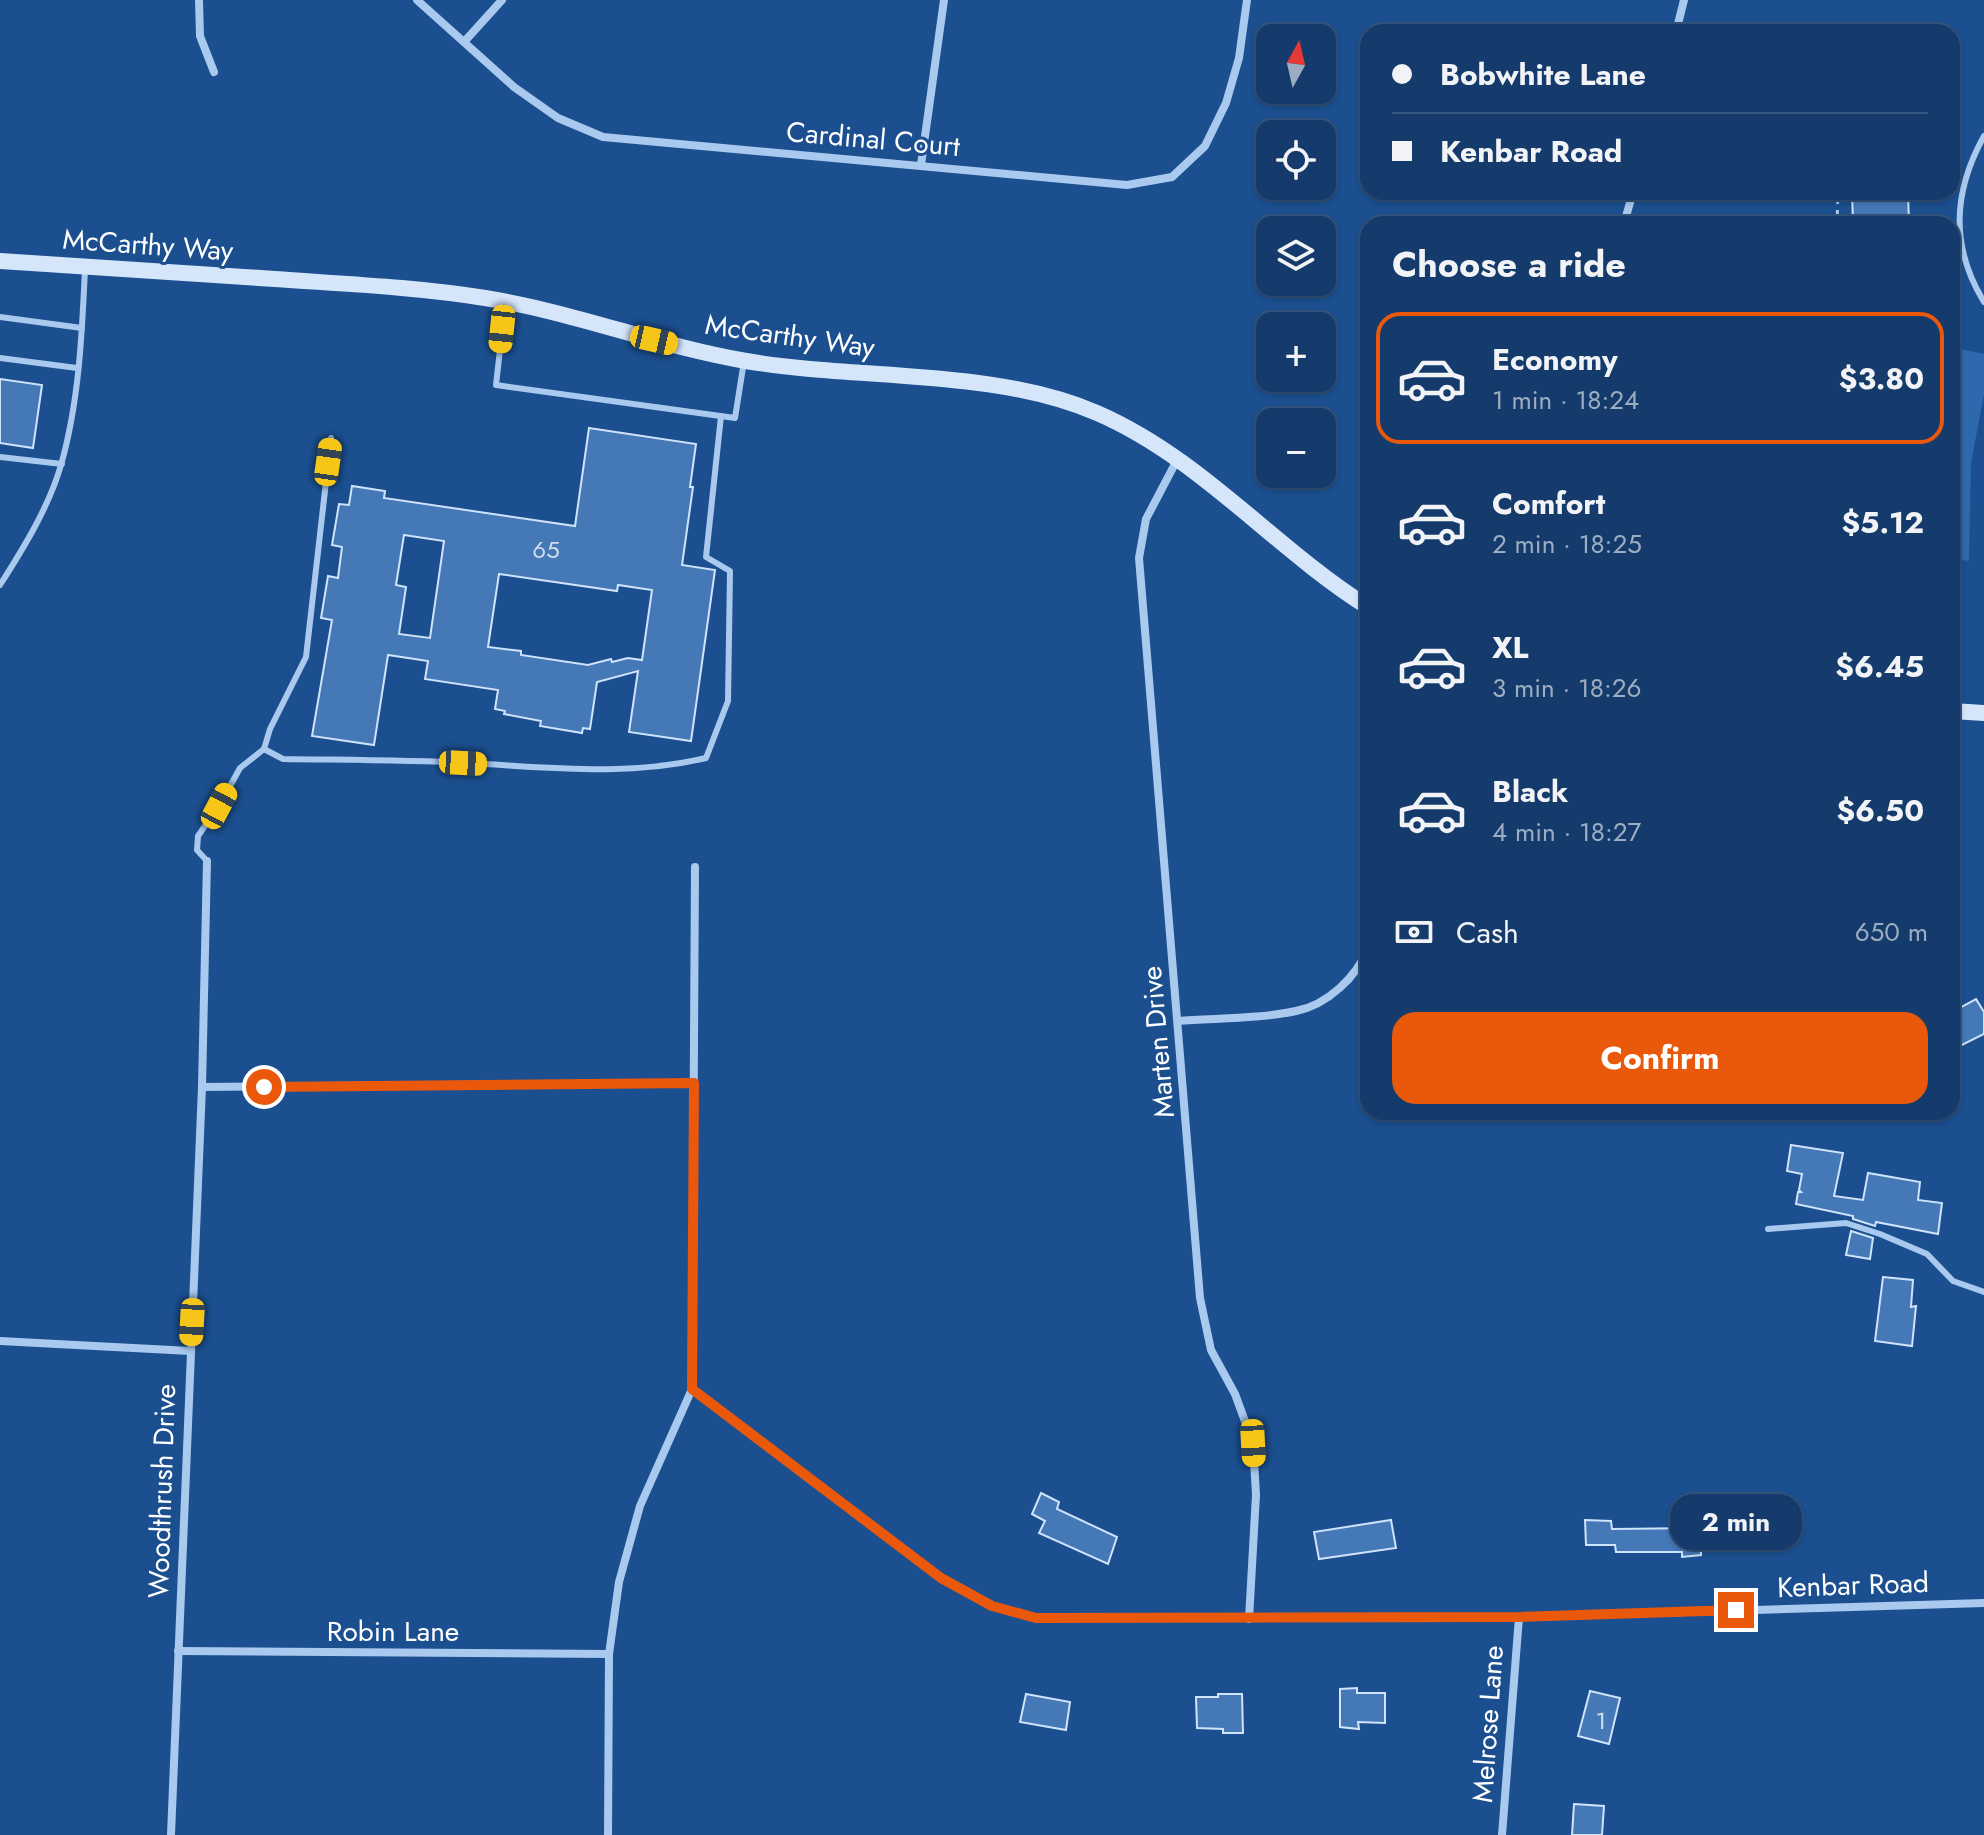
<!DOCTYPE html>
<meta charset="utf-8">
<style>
:root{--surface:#143b6b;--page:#1d4271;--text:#f1f3f6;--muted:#9dadc1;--line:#33557e;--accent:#ea580c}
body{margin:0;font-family:Jost,sans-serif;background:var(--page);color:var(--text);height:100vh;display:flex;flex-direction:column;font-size:30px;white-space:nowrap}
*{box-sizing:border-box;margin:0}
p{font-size:26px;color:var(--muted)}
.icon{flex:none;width:44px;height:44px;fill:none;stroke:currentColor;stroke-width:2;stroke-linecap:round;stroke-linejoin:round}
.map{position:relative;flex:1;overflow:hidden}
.side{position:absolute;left:1360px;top:216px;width:600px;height:904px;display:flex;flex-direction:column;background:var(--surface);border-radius:24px;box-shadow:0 2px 6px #0004,0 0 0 2px var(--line)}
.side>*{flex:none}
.top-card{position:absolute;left:1360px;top:24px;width:600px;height:176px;border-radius:24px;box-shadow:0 2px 6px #0004,0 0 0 2px var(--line);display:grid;align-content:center;height:176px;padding:0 32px;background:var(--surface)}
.needle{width:52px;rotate:8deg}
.buttons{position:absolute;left:1256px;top:24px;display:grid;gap:16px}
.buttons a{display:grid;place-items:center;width:80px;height:80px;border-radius:16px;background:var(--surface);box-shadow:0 2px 6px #0004,0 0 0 2px var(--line);font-size:40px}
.end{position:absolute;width:36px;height:36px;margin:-18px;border:10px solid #ea580c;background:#fff;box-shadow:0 0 0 4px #fff}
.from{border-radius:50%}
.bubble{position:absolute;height:56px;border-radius:24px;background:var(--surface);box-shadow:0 2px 6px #0004,0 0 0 2px var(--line);font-size:26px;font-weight:700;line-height:56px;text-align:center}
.car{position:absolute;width:24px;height:48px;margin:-24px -12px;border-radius:10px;box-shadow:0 0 6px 2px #0007;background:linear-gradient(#f5c518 24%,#345 0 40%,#f5c518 0 76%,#345 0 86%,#f5c518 0)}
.top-card b{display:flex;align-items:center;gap:28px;height:76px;font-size:30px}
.top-card b+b{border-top:2px solid var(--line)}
.top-card i{width:20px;height:20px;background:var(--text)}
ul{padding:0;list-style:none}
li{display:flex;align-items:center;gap:24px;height:132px;margin:0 16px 12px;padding:0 16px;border:4px solid transparent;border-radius:24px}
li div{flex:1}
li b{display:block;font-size:30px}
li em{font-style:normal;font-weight:700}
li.current{border-color:var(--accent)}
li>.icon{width:72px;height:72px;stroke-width:1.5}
h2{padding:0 32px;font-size:36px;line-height:96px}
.pay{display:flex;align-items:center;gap:20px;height:88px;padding:0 32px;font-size:30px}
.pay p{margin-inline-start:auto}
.cta{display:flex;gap:16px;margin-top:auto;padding:16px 32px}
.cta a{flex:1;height:92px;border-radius:24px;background:var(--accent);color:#fff;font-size:32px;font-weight:700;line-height:92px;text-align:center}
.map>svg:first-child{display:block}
.green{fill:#2e69ad}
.building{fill:#4478b7;stroke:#cfe3fa;stroke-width:2;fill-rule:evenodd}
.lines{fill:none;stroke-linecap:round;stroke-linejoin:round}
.path{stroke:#a9c9ee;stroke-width:3;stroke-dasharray:4 6;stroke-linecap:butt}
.lane{stroke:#a9c9ee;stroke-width:6}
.street{stroke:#a9c9ee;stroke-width:8}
.secondary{stroke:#d6e6fa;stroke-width:16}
.route{stroke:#ea580c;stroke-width:10}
.labels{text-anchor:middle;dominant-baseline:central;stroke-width:6;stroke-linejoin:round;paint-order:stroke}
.number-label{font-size:24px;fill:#d0dded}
.street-label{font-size:28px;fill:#fff;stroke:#1b4f8f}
</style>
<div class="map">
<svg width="1984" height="1835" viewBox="0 0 1984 1835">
<rect width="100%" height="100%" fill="#1b4f8f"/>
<path class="green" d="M1952,347L1984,354V394L1971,463L1969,561L1952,559Z"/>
<g class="building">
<path d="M1852,192H1908L1909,224H1853Z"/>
<path d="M0,379L42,385L33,448L0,443Z"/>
<path d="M589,428L696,444L690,487H693L682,565L715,570L691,741L629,732L638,671L597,682L590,729L583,728L582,733L540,726L541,721L504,714L505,711L495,709L498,690L425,679L428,661L388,655L374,745L312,736L332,620L321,618L328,576L338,578L342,547L332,545L339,504L349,505L352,486L385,491L384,498L575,526ZM404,535L444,541L430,638L399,634L406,587L396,585ZM499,574L617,591L618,585L652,590L642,660L628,658L612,662L611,659L588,665L521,655V651L488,647Z"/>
<path d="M1976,999L1984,1012V1034L1952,1050V1012Z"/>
<path d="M1791,1145L1843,1153L1834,1196L1863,1200L1868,1173L1920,1182L1918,1200L1942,1203L1938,1234L1876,1222L1875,1226L1853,1219V1216L1796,1204L1798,1192H1801L1799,1190L1802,1174L1787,1171Z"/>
<path d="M1851,1231L1873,1238L1870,1259L1846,1255Z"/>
<path d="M1883,1277L1913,1280L1911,1307L1916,1306L1912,1346L1875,1341Z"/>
<path d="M1041,1493L1059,1502L1057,1509L1117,1537L1108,1564L1039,1533L1045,1521L1032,1514Z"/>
<path d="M1391,1520L1396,1548L1319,1559L1314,1532Z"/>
<path d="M1585,1520L1611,1521L1612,1529L1700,1528L1701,1555L1682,1557V1552H1616L1615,1545H1586Z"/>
<path d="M1357,1688V1693H1385V1723L1358,1722L1359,1729L1340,1727V1689Z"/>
<path d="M1590,1691L1620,1698L1609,1744L1578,1736Z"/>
<path d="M1026,1694L1070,1702L1066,1730L1020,1722Z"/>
<path d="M1218,1694H1242L1243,1733H1223V1729L1197,1728L1196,1697H1218Z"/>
<path d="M1574,1804L1604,1806L1602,1835H1572Z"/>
</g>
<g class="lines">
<path class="path" d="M1837,224L1838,192"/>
<g class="lane">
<path d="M1984,136C1953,192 1950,246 1984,302"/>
<path d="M505,305L496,385L735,418L744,361"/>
<path d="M0,317L82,328"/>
<path d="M0,358L77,368"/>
<path d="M331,438L306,657L270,729L264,749L283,759C345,760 406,760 467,763C547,767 627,777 706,758L728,701L730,571L706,557L721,416"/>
<path d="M0,457L62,464"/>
<path d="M0,585C23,549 49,507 61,465C79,402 82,334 85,269"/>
<path d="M207,861L197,850L198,836L219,806L240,768L264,749"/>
<path d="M1768,1229L1846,1223L1880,1234L1927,1254L1953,1281L1984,1292"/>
</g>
<g class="street">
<path d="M199,0L200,36L214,72"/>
<path d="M417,0L514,87L558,118L603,137L1127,185L1172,177L1205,146L1226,103L1239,58L1247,0"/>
<path d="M1676,32L1684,0"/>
<path d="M464,42L502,0"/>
<path d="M921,165L944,0"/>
<path d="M1625,220L1633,192"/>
<path d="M1177,460L1146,519L1139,558L1200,1298L1211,1350L1235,1394L1253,1443L1256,1495L1249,1619"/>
<path d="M1178,1021C1216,1018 1259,1019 1296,1011C1327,1005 1357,977 1368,948"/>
<path d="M202,1087L694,1083"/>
<path d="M0,1341L190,1351"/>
<path d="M692,1389L941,1578L992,1606L1036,1618L1519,1617L1984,1603"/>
<path d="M178,1651L609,1654"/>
<path d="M171,1835L202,1087L207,861"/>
<path d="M608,1835L609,1654L619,1582L640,1506L692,1389L695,867"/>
<path d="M1502,1835L1519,1617"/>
</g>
<g class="secondary">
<path d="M0,261C92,267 184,273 275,279C345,284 416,287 485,298C574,312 658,346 746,361C858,380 993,368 1097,413C1201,458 1274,548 1368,607"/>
<path d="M1952,711L1984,713"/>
</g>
</g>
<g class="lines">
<path class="route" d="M264,1087L694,1083L692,1389L941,1578L992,1606L1036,1618L1519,1617L1736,1610"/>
</g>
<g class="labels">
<g class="number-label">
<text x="546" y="549">65</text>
<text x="1601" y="1720">1</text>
</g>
<g class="street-label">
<text transform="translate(873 139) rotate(5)">Cardinal Court</text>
<text transform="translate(148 245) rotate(4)">McCarthy Way</text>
<text transform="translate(790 336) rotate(8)">McCarthy Way</text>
<text transform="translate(1158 1042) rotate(-95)">Marten Drive</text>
<text transform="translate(162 1491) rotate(-88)">Woodthrush Drive</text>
<text transform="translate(1853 1585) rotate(-2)">Kenbar Road</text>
<text x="393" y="1631">Robin Lane</text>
<text transform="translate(1488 1724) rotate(-86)">Melrose Lane</text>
</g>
</g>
</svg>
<div class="buttons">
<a><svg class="needle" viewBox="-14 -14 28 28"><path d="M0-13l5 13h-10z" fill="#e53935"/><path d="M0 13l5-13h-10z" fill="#9dadc1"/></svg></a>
<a><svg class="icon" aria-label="locate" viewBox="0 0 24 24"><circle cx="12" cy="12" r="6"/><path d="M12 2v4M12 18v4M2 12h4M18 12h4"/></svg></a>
<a><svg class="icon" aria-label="layers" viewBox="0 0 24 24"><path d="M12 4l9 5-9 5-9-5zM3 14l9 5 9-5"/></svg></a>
<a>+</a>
<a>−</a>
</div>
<i class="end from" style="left:264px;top:1087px"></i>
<i class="end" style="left:1736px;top:1610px"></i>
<div class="bubble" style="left:1670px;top:1494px;width:132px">2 min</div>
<i class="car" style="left:502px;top:329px;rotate:186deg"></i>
<i class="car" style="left:654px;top:340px;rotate:103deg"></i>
<i class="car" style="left:328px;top:462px;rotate:8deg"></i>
<i class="car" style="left:463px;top:763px;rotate:93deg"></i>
<i class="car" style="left:219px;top:806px;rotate:28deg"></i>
<i class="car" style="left:192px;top:1322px;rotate:183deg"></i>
<i class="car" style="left:1253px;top:1443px;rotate:177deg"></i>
<div class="top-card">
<b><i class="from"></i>Bobwhite Lane</b>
<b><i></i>Kenbar Road</b>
</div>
<section class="side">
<h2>Choose a ride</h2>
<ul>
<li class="current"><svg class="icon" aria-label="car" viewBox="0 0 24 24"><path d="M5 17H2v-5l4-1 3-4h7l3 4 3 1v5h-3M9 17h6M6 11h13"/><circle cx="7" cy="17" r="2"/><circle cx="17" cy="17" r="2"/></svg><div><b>Economy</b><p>1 min · 18:24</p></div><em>$3.80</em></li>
<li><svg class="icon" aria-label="car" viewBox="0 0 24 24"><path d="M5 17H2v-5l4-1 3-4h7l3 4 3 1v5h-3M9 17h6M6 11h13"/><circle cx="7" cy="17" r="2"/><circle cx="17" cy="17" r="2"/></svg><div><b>Comfort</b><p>2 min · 18:25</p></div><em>$5.12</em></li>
<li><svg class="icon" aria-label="car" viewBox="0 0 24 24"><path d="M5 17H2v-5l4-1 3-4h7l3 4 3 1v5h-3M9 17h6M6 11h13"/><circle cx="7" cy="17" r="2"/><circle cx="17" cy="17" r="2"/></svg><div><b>XL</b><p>3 min · 18:26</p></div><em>$6.45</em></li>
<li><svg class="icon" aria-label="car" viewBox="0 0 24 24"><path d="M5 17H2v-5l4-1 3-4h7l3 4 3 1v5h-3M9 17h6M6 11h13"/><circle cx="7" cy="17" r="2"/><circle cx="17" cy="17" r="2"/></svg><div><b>Black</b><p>4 min · 18:27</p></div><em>$6.50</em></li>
</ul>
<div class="pay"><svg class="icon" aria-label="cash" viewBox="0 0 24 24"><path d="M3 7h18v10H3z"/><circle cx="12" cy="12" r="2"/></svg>Cash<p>650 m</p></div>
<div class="cta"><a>Confirm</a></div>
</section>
</div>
